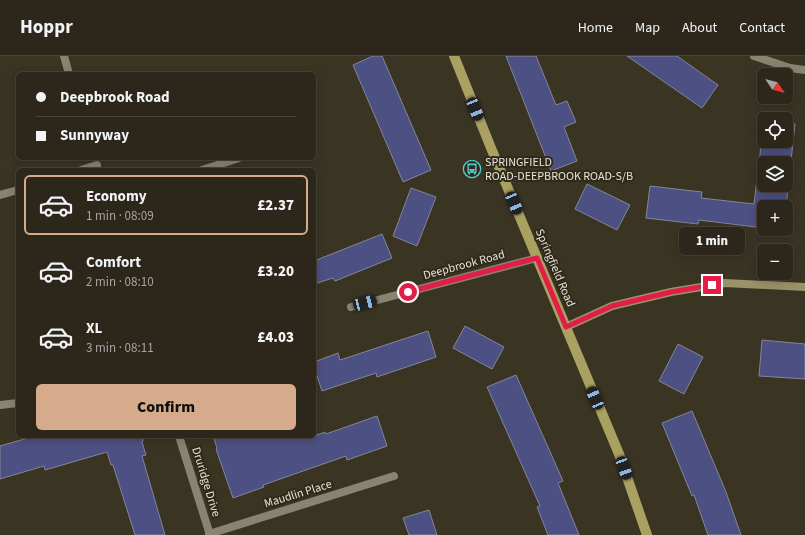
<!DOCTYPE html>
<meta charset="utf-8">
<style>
:root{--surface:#2c271a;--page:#383327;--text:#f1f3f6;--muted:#a6a5a2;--line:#484439;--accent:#d6ab8b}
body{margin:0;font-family:"Source Sans 3",sans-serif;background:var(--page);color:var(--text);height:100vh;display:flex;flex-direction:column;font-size:15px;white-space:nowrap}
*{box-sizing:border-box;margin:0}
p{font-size:13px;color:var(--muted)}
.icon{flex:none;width:22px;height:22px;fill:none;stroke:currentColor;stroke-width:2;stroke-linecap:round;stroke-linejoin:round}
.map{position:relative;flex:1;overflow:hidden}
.drawer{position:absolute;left:16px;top:112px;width:300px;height:270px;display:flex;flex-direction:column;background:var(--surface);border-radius:6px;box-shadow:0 2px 10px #0003,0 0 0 1px var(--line)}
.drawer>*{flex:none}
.hud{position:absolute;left:16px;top:16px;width:300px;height:88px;border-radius:6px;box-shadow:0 2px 10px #0003,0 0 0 1px var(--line);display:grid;align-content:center;height:88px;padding:0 20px;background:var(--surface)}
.needle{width:26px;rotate:125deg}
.fabs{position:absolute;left:757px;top:12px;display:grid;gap:8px}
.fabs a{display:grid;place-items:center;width:36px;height:36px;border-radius:6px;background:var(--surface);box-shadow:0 2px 10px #0003,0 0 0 1px var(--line);font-size:20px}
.end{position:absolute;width:18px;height:18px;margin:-9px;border:5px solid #e11d48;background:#fff;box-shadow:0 0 0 2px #fff}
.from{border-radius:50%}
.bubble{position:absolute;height:28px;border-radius:6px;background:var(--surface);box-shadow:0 2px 10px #0003,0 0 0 1px var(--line);font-size:13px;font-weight:800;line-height:28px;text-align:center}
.car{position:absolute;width:12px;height:24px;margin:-12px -6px;border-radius:5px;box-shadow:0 0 3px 1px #0007;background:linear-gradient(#222 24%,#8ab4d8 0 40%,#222 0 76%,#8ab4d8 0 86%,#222 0)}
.hud b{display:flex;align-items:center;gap:14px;height:38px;font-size:15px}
.hud b+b{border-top:1px solid var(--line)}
.hud i{width:10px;height:10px;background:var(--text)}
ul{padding:7px 0 0;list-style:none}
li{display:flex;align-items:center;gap:12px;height:60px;margin:0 8px 6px;padding:0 12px;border:2px solid transparent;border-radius:6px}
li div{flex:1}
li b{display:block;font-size:15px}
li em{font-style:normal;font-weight:800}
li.selected{border-color:var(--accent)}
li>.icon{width:36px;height:36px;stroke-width:1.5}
.primary-button{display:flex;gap:8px;margin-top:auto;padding:8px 20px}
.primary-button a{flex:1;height:46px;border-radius:6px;background:var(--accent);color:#111;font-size:16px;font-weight:800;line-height:46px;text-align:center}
header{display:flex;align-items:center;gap:24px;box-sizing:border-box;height:56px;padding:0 20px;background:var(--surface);border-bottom:1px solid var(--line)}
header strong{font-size:19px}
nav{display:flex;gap:22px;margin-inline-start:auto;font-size:14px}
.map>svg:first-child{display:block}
.building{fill:#4d5082;stroke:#848699;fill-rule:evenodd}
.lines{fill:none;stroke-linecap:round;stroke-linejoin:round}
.street{stroke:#8a8371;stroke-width:8}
.secondary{stroke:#9a9269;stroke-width:8}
.primary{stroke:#aaa061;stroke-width:10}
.route{stroke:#e11d48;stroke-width:5}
.labels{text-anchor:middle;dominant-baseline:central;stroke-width:4;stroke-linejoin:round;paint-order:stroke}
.poi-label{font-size:12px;fill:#e7e3d9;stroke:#302a1a;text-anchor:start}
.street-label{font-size:12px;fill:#e7e3d9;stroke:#302a1a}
</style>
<header>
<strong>Hoppr</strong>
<nav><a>Home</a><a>Map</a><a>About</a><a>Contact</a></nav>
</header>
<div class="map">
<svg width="805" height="479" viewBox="0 0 805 479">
<rect width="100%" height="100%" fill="#3a3423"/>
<g class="building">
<path d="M373,0H382L431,114L403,126L353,9Z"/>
<path d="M506,0H536L556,49L567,45L576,66L564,71L577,105L551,115Z"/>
<path d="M627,0H677L718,29L702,52Z"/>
<path d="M764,65V85H786V67L795,68L786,151H764V172L699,164L698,168L646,162L650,130L702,136L701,142L754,148ZM764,107H786V129H764Z"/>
<path d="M587,128L630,149L617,174L575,153Z"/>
<path d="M411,132L436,141L417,190L393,180Z"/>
<path d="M382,178L392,202L335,225L333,222L314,228V205Z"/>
<path d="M465,270L504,291L492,313L453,292Z"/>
<path d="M428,275L436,301L377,321L376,317L322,335L314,311V306L338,297L340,304Z"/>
<path d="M762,284L805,288V323L759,320Z"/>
<path d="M678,288L703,301L684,338L659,325Z"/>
<path d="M516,319L563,425L558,427L579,479H548L537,451L540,450L487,331Z"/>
<path d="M692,355L726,436L741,479H708L694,439L692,440L662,367Z"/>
<path d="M377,360L387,390L347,404L346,400L263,429L264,431L233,442L216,393L217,392L213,380H314L325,376L326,378Z"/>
<path d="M35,380H143V385L142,386L146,399L142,400L165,479H135L113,409H111L107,396L45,414L44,410L0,423V390Z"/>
<path d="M429,454L437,479H409L403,462Z"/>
</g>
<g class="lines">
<g class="street">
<path d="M64,0L69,18"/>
<path d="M754,0L790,12L805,14"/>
<path d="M81,114L97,109"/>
<path d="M202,114L239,102"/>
<path d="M0,139L18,134"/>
<path d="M351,251L537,202"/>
<path d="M0,349L18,347"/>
<path d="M179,380L210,479"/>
<path d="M209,478L394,420"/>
</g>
<path class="secondary" d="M566,271L612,250L671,236L725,227L805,231"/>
<path class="primary" d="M454,0L491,92L619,398L647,479"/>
</g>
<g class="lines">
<path class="route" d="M408,236L537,202L566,271L612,250L671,236L712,229"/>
</g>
<defs>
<symbol id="bus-ring" viewBox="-11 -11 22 22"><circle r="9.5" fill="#302a1a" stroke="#51ccd3" stroke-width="1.5"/><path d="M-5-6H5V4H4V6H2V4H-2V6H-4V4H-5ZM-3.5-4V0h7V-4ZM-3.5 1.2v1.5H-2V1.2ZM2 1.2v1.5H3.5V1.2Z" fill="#51ccd3"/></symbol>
</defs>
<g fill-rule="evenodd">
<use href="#bus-ring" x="462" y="103" width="20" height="20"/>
</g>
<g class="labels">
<g class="poi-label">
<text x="485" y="106">SPRINGFIELD<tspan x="485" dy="14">ROAD-DEEPBROOK ROAD-S/B</tspan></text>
</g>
<g class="street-label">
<text transform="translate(464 209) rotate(-15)">Deepbrook Road</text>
<text transform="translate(555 212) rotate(67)">Springfield Road</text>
<text transform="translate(206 426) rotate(73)">Druridge Drive</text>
<text transform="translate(298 438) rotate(-17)">Maudlin Place</text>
</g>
</g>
</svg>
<div class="fabs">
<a><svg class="needle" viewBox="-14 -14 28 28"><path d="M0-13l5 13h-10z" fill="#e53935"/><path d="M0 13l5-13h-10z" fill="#a6a5a2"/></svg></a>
<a><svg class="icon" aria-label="locate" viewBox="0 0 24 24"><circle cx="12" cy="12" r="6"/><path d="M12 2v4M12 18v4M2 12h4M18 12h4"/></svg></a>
<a><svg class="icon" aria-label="layers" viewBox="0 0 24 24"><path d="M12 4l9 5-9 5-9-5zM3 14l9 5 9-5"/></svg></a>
<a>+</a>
<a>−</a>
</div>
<i class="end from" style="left:408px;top:236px"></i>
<i class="end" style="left:712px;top:229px"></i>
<div class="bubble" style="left:679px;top:171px;width:66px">1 min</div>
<i class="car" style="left:475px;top:53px;rotate:158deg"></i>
<i class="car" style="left:514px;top:147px;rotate:157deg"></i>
<i class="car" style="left:365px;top:247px;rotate:76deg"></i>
<i class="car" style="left:595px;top:342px;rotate:337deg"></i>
<i class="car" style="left:624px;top:412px;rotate:160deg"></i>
<div class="hud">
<b><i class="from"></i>Deepbrook Road</b>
<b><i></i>Sunnyway</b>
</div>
<section class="drawer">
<ul>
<li class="selected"><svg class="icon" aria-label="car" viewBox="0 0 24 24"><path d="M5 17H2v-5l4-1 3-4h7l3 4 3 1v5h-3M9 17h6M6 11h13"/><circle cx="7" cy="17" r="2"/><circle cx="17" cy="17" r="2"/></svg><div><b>Economy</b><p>1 min · 08:09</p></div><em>£2.37</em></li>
<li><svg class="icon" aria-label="car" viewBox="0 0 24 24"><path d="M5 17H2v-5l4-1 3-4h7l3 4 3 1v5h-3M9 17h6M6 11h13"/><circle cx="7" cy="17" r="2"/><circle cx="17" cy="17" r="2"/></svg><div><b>Comfort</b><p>2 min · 08:10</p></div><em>£3.20</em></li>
<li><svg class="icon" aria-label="car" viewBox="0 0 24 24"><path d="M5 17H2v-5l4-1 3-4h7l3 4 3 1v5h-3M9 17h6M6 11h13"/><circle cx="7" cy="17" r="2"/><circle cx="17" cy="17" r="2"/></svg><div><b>XL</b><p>3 min · 08:11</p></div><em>£4.03</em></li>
</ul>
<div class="primary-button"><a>Confirm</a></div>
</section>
</div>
